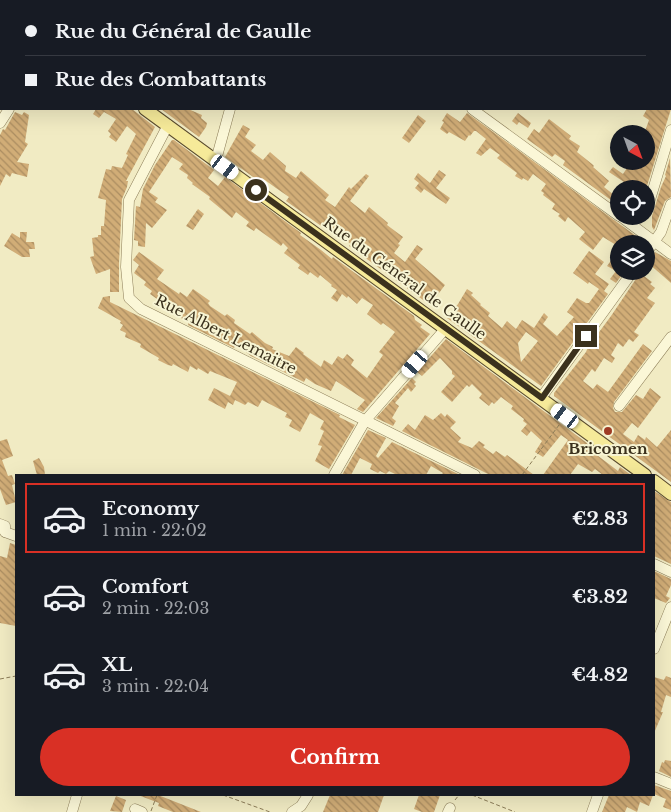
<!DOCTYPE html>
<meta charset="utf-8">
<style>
:root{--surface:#171b24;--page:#20242c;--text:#f1f3f6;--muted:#9ea1a6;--line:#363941;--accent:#d93025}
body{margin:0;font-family:"Libre Baskerville",serif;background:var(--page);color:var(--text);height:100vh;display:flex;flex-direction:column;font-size:19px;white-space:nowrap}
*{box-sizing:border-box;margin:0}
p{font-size:16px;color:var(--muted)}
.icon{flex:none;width:28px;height:28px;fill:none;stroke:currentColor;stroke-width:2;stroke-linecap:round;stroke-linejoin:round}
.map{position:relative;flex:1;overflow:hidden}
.details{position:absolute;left:15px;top:474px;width:640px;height:322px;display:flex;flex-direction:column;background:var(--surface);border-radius:0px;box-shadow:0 5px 20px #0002}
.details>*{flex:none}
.banner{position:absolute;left:0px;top:0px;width:671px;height:110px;box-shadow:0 5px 20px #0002;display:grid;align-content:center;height:110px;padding:0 25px;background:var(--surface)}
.needle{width:32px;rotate:139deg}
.controls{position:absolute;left:610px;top:125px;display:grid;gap:10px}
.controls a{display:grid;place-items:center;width:45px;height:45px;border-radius:50%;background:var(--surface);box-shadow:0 5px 20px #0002;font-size:25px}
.end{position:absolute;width:22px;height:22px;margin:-11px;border:6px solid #3b311d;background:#fff;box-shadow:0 0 0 2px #fff}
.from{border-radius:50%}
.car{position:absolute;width:15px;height:30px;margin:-15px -8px;border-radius:6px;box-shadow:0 0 4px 1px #0007;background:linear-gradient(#fff 24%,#345 0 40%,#fff 0 76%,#345 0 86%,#fff 0)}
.banner b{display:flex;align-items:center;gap:18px;height:48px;font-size:19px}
.banner b+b{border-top:1px solid var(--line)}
.banner i{width:12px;height:12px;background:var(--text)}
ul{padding:9px 0 0;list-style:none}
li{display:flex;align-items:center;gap:15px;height:70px;margin:0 10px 8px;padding:0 15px;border:2px solid transparent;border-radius:0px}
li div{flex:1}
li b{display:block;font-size:19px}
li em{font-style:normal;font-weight:800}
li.active{border-color:var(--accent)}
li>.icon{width:45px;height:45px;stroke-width:1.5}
.cta{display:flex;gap:10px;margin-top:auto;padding:10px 25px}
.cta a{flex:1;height:58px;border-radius:30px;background:var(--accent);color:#fff;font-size:20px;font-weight:800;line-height:58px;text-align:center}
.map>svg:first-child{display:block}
.building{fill:url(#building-back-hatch);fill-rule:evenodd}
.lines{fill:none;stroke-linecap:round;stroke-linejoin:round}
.minor-casing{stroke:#8c7d58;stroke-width:11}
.major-casing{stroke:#594a2d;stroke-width:14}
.path{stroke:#8c7d58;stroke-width:1;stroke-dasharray:4 2.5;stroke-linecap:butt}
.minor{stroke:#fbf7d7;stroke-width:10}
.major{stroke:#f6ea99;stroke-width:12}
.route{stroke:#3b311d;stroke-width:6}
.poi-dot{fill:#9e3b25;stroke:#f7f4d3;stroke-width:2}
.labels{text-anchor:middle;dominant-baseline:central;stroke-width:4;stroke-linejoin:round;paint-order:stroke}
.street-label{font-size:15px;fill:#3b311d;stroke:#f7f4d3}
.poi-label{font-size:15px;font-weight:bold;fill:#3b311d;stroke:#f7f4d3}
</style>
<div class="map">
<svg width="671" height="812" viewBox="0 0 671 812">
<defs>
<pattern id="building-back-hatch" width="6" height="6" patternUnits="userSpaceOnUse" patternTransform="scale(1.25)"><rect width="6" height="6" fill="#d1ad77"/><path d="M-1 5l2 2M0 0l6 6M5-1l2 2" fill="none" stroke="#ab8d61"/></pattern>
</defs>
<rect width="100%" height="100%" fill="#f1ebc3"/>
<g class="building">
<path d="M96,109H132L155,127L126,181H128L127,187L122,199L119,263V292H110V269L96,274L90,257L94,256L92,238L98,237V235H101V226H104L106,200L98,198L106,169L111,170L112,166L122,168L128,155L126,154L136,134L127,126L116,142L109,137L111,134L108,131L116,119L104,112L99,118L93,114Z"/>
<path d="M161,109H188L202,115L201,118L207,123L206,127L199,137Z"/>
<path d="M647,109H671L646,189H623L627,184L609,172L613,167L623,174L629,165L635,169L637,161H646V139L648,136L644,134L649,120L643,116Z"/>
<path d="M15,112L22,115L24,112L29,115L25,142L28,144L17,162L29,164L27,177L12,173L10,177L6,174L0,186V135L3,129L5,130Z"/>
<path d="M447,113L460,122L467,113L636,236L635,244H619V271L624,272L616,283L610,279L616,271L607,266L615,255L612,253L616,245L603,237L593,250L579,239L585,232L568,217L565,222L558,216L560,214L552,209L555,204L543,195L544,193L541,191L546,184L533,174L528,181L523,178L522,180L515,176L517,173L497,158L500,155L490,148L481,156L476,153L486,139L476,131H474L470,136L469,135L465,141L449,132L447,134L440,129L444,122L442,121Z"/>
<path d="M518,113L531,123L528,128L519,122L517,125L512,121Z"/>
<path d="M418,115L426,121L409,143L402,138Z"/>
<path d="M549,119L571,136L569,139L580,146L577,152L592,164L594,166L593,167L609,181L604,187L619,199V206L563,165L565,161L555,154L552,157L527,139L534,129L539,133Z"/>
<path d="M243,125L250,129L245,137L256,145L251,151L263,160L270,152L286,166L285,171L296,178L301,171L329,195L325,200L335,207L349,187L351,189L366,174L369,176L350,201L365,213L369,207L388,223L387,225L403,237L398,244L400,245L394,253L405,262L417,245L423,249L415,259L445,285L430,305L349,246L351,244L326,225L324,228L286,201L289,197L276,188L262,178L259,181L225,157Z"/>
<path d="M172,140H174L214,170L208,178L218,186L225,177L301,233L300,235L321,250L332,259L333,257L414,316L415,320L422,325L420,327L430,334L363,412L357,409L365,400L336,381L331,391L315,384L306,378L304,382L251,356L236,344L234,348L188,325L189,322L163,309L164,304L150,294L152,291L144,285L146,282L134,273L139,265L133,260L139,252L164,270L157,279L179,294L180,292L187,297L193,289L210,301L208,303L210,306L225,316L227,314L235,320L234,323L250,334L252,332L265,343L273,347L272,349L289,356L296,347L304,353L303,354L321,367L324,360L332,365L338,356L343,359L347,354L354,360L351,365L367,378L383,355L379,352L395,332L383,323L381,325L367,314L373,305L362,298L357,304L348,296L347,298L342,294L337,302L331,298L337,290L331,286L332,285L320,275L318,278L310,272L308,275L298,268L300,265L284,253L288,248L283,243L281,246L256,228L254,231L246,226L249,222L236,212L232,218L209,199L210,197L192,184L193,183L187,178L188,175L179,169L183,164L172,157L149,192L158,198L155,202L167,210L152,228L146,223L145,247L138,246V241L134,240L136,206L140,207L143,189L155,165Z"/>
<path d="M670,158L671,197L665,201L654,230L652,227V216L661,187L666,176L665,175Z"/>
<path d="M439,170L446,175L436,188L450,198L446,204L424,189L421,193L415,188L419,183L414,179L418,173L430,183Z"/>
<path d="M198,209L204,214L193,230L186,226Z"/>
<path d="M20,232H27L26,242H34L35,249H29L30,257H22L4,246L12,233L20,238Z"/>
<path d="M589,251L604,262L595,274L609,284L604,291L608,294L541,386L447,318L458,304L467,289L473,293L471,295L481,304L480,305L490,313L488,316L502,328L507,321L516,329L522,320L534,328L544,313L548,317L543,324L557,336L574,317L567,312L577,298L586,303H589L599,289L589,282L588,284L573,273ZM526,332L538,341L521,362L518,343Z"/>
<path d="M655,252L671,261V283L648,263Z"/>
<path d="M640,273L652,282L650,284L655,288L647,298L655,303L634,332L639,335L633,342L629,339L623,347L618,343L611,355L615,358L612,363L604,358L595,372L592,369L583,381L593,389L597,384L608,392L643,344L652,351L614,402L613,408L615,412H622L636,395L643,399L650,388L661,397L638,428L632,423L623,434L634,442L638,435L645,440L646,437L657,447L671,430V482L554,396V393L586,352L588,347L611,316Z"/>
<path d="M110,296V302L340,415L339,417L355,425L329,469L315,461L322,446L318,445L324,431L320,429L324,421L310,413L300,432L289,426L292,420L285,417L287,413L262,400L258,407L248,402L245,405L235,400L233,405L228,402L225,409L208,400L214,388L230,396L237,382L210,371L208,374L198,368L197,370L190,366L188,372L173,364L172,366L168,365L158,360L159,358L140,347L141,344L125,337L126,333L120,330L123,325L120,323L121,321L98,308L103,297Z"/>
<path d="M446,339L591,446L589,449L618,471L620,467L631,475H603L595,469L592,472L578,464L570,475H543L568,440L561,435L543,457L535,452L542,441L531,431L527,436L521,431L527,424L523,421L524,419L511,409L513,406L501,397L494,404L492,402L489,406L479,398L482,394L472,384L469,387L467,385L452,402L441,392L455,376L452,374V371L440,358L422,376L417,372Z"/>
<path d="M412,378L416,382L414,384L416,386L411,392L408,388L395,403L399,406L392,418L396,421L393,426L376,418Z"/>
<path d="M441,413L445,417L447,414L456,422L450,428L461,438L458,442L472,448L479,441L485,445L483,447L493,454L496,451L505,457L507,455L534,475H490L402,431L408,424L415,430L425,415L433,420Z"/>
<path d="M368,430L386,438L376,456L378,458L392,442L458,474L441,475L443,473L431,466L426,475H397L389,471L386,474L380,471L378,473L370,469L372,464L360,458L351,475H342Z"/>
<path d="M7,439L13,456L2,460L8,476L12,475L15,484L12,485L16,502L6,505L0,489V441Z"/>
<path d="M39,458L44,467L45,475H37L33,461Z"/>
<path d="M654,491L671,502V564L654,556Z"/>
<path d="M10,543L16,545V626L0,623V556L7,558Z"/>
<path d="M654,571L671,579V585L666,596L670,598L666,603L654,598Z"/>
<path d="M666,676L671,678V697L666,695L661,712H663L654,733V677L664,680Z"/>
<path d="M665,760L671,761V777L659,771L662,762L664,763Z"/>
<path d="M654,785L671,791V810L663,807L666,799L654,794Z"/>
<path d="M138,795H158L201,812H173L158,806L159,803Z"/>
<path d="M330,795H384L378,812H323Z"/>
<path d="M419,795H440L434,812H422L414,809Z"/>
<path d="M609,795H653L649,806L640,802L637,812L627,807L625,812H602Z"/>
<path d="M116,796L126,800L122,812L110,811Z"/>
</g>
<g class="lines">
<defs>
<g id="minor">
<path d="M323,0L324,1"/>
<path d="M636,0L638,1"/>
<path d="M260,1V0"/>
<path d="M670,25L671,26"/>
<path d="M472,109L619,216"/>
<path d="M0,123L9,109"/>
<path d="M168,125L129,200L126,267L129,298L141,309L475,475"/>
<path d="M216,160L230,109"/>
<path d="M646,213L671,130"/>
<path d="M620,216L671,254"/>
<path d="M646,253L661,232L671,204"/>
<path d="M541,398L633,271"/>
<path d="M619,406L671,337"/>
<path d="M334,475L365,421L446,328"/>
<path d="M0,524L5,526V532"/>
<path d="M5,532L16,536"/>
<path d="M654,564L671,572"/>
<path d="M654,649L671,607"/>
<path d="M654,777L671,784"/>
<path d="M135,809L142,812"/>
<path d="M72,812L77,795"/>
<path d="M292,812L301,806L308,795"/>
<path d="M448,812L450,808"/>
<path d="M592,812L598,795"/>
</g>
<g id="major">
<path d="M0,4L1,5"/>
<path d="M145,109L645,475"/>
<path d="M654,481L671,494"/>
</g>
</defs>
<use href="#minor" class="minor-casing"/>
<use href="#major" class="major-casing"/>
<g class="path">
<path d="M65,1L66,0"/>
<path d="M0,86L1,84"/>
<path d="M522,475L559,425"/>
<path d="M0,679L16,676"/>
<path d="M223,795L270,812"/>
<path d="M472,795L515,812"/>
<path d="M455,800L459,795"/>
<path d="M151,811L157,795"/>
</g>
<use href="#minor" class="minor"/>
<use href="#major" class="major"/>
</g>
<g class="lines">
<path class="route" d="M256,190L542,398L586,336"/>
</g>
<circle class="poi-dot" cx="608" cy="431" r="5"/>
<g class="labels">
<g class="street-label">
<text transform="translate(405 278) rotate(36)">Rue du Général de Gaulle</text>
<text transform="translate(226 334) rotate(27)">Rue Albert Lemaitre</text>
</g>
<g class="poi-label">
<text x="608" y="448">Bricomen</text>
</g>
</g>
</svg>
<div class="controls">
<a><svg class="needle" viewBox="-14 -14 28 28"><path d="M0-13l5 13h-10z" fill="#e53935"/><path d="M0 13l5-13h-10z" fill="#9ea1a6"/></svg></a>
<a><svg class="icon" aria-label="locate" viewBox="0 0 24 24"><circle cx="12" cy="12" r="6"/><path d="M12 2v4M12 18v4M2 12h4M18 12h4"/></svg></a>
<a><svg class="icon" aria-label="layers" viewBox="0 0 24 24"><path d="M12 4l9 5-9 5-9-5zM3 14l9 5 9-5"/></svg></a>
</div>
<i class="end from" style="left:256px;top:190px"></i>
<i class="end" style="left:586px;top:336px"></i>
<i class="car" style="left:225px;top:167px;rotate:126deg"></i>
<i class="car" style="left:415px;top:364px;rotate:221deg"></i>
<i class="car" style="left:565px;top:416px;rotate:306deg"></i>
<div class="banner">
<b><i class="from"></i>Rue du Général de Gaulle</b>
<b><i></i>Rue des Combattants</b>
</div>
<section class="details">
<ul>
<li class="active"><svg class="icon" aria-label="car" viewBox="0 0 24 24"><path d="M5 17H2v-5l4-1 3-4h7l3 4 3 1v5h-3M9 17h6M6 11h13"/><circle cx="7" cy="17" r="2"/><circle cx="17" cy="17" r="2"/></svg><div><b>Economy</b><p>1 min · 22:02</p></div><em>€2.83</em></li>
<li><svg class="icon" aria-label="car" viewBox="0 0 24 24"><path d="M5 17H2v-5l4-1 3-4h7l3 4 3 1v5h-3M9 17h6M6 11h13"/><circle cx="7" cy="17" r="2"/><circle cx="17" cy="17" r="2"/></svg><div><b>Comfort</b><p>2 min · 22:03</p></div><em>€3.82</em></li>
<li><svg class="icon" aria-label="car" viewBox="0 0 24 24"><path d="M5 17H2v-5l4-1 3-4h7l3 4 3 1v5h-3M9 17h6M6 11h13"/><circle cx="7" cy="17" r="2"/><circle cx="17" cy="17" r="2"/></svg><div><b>XL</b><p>3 min · 22:04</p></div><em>€4.82</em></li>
</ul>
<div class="cta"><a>Confirm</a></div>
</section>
</div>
